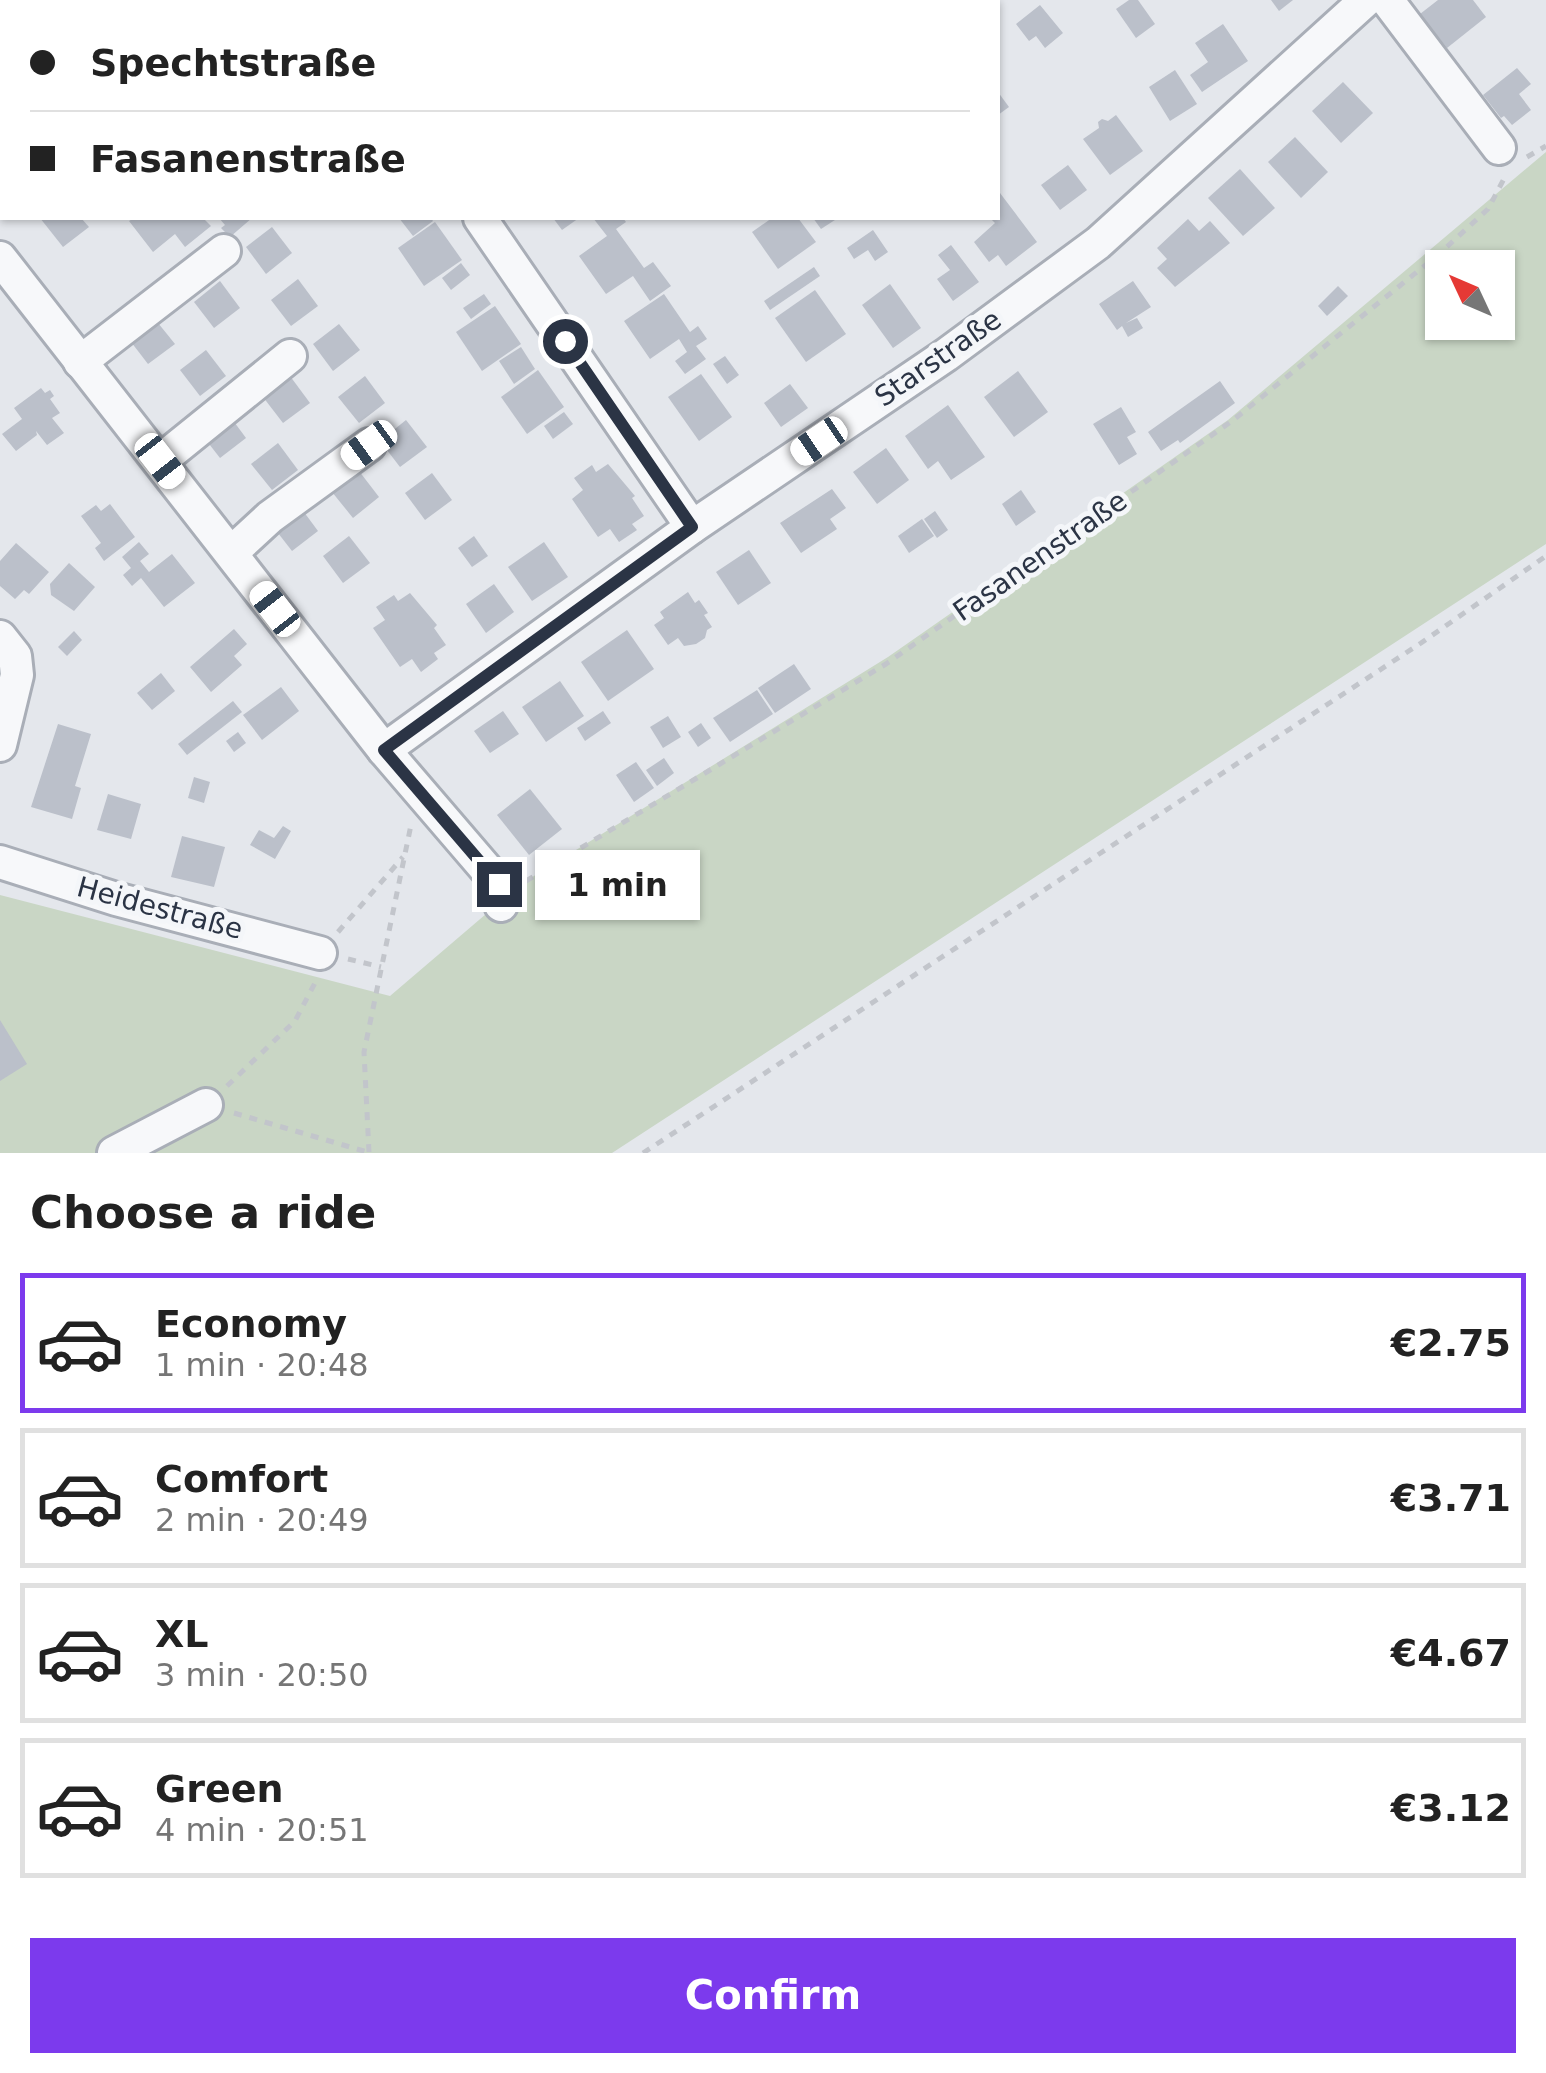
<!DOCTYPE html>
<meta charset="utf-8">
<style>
:root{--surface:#fff;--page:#f2f2f2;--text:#222;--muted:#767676;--line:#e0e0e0;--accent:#7c3aed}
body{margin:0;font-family:"DejaVu Sans",sans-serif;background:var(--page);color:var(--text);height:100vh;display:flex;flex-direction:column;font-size:38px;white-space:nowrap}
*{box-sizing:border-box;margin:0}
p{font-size:32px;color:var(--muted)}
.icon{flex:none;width:55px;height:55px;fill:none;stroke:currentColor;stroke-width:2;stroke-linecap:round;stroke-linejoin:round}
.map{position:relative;height:1153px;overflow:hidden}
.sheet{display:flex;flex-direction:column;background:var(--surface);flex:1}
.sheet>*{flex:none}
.guide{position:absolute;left:0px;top:0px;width:1000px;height:220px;box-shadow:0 2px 8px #0004;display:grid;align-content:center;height:220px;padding:0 30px;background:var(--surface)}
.needle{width:65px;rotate:314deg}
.tools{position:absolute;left:1425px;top:250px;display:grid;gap:20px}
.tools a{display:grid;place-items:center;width:90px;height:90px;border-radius:0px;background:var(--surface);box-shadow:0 2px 8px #0004;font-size:50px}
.end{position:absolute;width:45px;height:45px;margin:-22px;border:12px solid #2b3445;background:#fff;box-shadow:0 0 0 5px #fff}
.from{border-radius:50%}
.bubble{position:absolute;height:70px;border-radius:0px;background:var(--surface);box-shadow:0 2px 8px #0004;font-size:32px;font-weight:600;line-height:70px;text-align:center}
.car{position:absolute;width:30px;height:60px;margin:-30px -15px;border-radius:12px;box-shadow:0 0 8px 2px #0007;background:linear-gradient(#fff 24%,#345 0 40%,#fff 0 76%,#345 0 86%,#fff 0)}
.guide b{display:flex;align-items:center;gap:35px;height:95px;font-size:38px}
.guide b+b{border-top:2px solid var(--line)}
.guide i{width:25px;height:25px;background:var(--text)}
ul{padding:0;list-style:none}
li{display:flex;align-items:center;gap:30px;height:140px;margin:0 20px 15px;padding:0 10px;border:5px solid var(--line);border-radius:0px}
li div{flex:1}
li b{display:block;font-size:38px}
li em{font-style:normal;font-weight:600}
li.active{border-color:var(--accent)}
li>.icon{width:90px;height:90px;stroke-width:1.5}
h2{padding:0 30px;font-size:45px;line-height:120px}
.cta{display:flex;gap:20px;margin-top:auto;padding:20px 30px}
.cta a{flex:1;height:115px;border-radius:0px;background:var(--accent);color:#fff;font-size:40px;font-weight:600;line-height:115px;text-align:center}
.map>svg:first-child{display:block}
.green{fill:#c9d6c5;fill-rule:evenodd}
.building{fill:#bbc0ca}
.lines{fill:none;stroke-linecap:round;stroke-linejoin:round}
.minor-casing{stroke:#a9aeb7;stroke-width:38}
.path{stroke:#c2c5cb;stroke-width:5;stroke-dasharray:8 8;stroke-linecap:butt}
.minor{stroke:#f7f8fa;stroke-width:32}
.route{stroke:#2b3445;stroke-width:12}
.labels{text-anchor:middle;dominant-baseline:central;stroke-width:10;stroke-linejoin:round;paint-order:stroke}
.street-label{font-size:28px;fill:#2b3445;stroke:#f4f6f9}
</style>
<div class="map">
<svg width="1546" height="1153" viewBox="0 0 1546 1153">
<rect width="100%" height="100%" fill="#e4e7ec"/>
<path class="green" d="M1546,152V544L612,1153H0V895L390,996L521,884L888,657L1228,420ZM1442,268H1498V322H1442Z"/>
<g class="building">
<path d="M1129,0H1138L1155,24L1136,38L1116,9Z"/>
<path d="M1271,0H1293L1279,11Z"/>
<path d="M1438,0H1473L1486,17L1447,48L1420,14Z"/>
<path d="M1040,5L1063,33L1045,48L1036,36L1029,41L1016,24Z"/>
<path d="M1223,24L1248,61L1202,92L1190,75L1208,62L1195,43Z"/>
<path d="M1517,68L1531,84L1519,94L1531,110L1512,125L1504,116L1501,118L1483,95Z"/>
<path d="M1175,70L1197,104L1170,121L1149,87Z"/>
<path d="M1343,82L1373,113L1341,143L1312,111Z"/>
<path d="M998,92L1009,107L998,115Z"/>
<path d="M1116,115L1143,151L1110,175L1083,139L1099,128L1098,122L1102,119L1108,121Z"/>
<path d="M1295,137L1328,172L1301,198L1268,162Z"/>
<path d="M1068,165L1087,190L1060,210L1041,185Z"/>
<path d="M1240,169L1275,208L1243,236L1208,198Z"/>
<path d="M1000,193L1037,242L1006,266L998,255L989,262L974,242L995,223L990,218H998V195Z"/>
<path d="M40,218H81L89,227L63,247Z"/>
<path d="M134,218H178L180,220L203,218L211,226L185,247L175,234L153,252L129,221Z"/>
<path d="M219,218H252L230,237L221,228L225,225Z"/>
<path d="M399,218H431L433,221L413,236Z"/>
<path d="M553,218H579L562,230Z"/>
<path d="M593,218H623L626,222L616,229L644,268L653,262L671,286L650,301L633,276L606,294L579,256L607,236Z"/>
<path d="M772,218H798L816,242L778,269L752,232Z"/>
<path d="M813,218H838L821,229Z"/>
<path d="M1188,219L1199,231L1210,221L1230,243L1175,287L1157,268L1167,259L1157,248Z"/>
<path d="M435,222L462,260L424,286L398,248Z"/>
<path d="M272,227L292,253L266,274L246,247Z"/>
<path d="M873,230L888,252L875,261L868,250L854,259L847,248Z"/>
<path d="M951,245L979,282L953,301L937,279L950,270L938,255Z"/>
<path d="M461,263L470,275L451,290L442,278Z"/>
<path d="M814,267L820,276L770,310L764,301Z"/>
<path d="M298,279L318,306L291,326L271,300Z"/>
<path d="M220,281L240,308L214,328L194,302Z"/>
<path d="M1133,281L1151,307L1126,323L1137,318L1143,328L1128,337L1122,326L1117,330L1099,304Z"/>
<path d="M890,284L921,328L893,348L862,305Z"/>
<path d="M1338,286L1348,296L1327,316L1318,306Z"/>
<path d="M815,290L846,334L806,362L775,318Z"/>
<path d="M484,294L491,304L471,319L463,308Z"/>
<path d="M664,294L690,332L698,326L707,339L696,346L706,359L685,374L675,361L687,352L679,339L650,359L624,321Z"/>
<path d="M495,306L521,344L482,371L456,332Z"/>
<path d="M154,318L175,344L148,364L128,338Z"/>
<path d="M339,324L360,350L333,371L313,344Z"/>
<path d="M521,347L535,369L514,384L499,361Z"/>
<path d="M206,350L226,376L200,396L180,370Z"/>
<path d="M725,356L739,375L727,384L713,364Z"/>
<path d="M538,370L564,407L527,434L501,397Z"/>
<path d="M1018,371L1048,412L1014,437L984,397Z"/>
<path d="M701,374L732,417L699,441L668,397Z"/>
<path d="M290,376L310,403L283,423L263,397Z"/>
<path d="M365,376L385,403L359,423L338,397Z"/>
<path d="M1220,381L1235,403L1180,443L1178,440L1161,451L1148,432Z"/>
<path d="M790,384L808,408L781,427L764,403Z"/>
<path d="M41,388L45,393L50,390L54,396L50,399L60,413L52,418L64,433L47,445L36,431L37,435L16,451L2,434L22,419L14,408Z"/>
<path d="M948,405L985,457L951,480L938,461L928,469L905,436Z"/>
<path d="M1121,407L1136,432L1127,437L1137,454L1119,465L1093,424Z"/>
<path d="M226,411L246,438L220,458L199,431Z"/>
<path d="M564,412L573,424L553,439L544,426Z"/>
<path d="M406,420L427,447L400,467L380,441Z"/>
<path d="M278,443L298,470L272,490L251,464Z"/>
<path d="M886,448L909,480L877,504L853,472Z"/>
<path d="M608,464L635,496L632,498L644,516L632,524L637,530L619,542L610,529L598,537L572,499L583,490L574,478L592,465L596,472Z"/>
<path d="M359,471L379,497L353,518L332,492Z"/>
<path d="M432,473L452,500L425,520L405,493Z"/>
<path d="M832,489L846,508L830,519L837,529L801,553L780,523Z"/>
<path d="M1021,490L1036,512L1016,526L1002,504Z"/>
<path d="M110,504L135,537L104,561L95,548L101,543L81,516L96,505L101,511Z"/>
<path d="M298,504L318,531L292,551L271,524Z"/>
<path d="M935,511L948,530L937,538L924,519Z"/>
<path d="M922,519L934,536L909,553L898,536Z"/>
<path d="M349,536L370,563L343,583L323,556Z"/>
<path d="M474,536L488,556L472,567L458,548Z"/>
<path d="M139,542L149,554L140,561L149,572L172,554L195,583L164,607L141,578L132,586L123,575L131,568L122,557Z"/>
<path d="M544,542L568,577L532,601L508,567Z"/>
<path d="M16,543L49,572L29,594L24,590L15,599L0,586V561Z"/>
<path d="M749,550L771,583L738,605L716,572Z"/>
<path d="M69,563L95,587L74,611L51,595L50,584Z"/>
<path d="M494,584L514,612L486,633L466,604Z"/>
<path d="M688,592L695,603L699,600L708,613L704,615L712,627L707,630L705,638L696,644L684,646L678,638L668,645L654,625L664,618L660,612Z"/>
<path d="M410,593L437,625L434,628L446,645L434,653L438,659L421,672L412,659L400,667L373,628L385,620L376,607L394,595L398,601Z"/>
<path d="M234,629L247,644L234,656L242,665L211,692L190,667Z"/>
<path d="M627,630L654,669L608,701L581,662Z"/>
<path d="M74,631L82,640L67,656L58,647Z"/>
<path d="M794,664L811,689L775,713L758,688Z"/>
<path d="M161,673L175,691L152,710L137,693Z"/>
<path d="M560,681L584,716L546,742L522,707Z"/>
<path d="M281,687L299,711L262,740L243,715Z"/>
<path d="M757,690L773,714L730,742L713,718Z"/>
<path d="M233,701L242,712L187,755L178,744Z"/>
<path d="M503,711L519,734L490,753L474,731Z"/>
<path d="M603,711L611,723L585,741L577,728Z"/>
<path d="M668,716L681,737L663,748L650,727Z"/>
<path d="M701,723L711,738L698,747L688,732Z"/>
<path d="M58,724L91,734L75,786L81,788L72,819L31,807Z"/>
<path d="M238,732L246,743L234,752L226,741Z"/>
<path d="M664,758L674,773L657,786L646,770Z"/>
<path d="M636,762L654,788L634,802L616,775Z"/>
<path d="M194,777L210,782L204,803L188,798Z"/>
<path d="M530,789L562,829L529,855L497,815Z"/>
<path d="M108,794L141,804L131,839L97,830Z"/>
<path d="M283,826L291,831L275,859L250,845L259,830L274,838Z"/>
<path d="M182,836L225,847L214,887L171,877Z"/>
<path d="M0,1020L27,1064L0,1081Z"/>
</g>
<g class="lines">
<defs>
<g id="minor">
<path d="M335,0L337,2"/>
<path d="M1387,0L1499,148"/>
<path d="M88,2L91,0"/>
<path d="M742,2L746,0"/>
<path d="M0,65L2,63"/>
<path d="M480,218L692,527"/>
<path d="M0,258L384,750L499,884L501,905"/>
<path d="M80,362L224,251"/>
<path d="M160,461L290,356"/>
<path d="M231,553L270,517L369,445"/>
<path d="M0,637L15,656L17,675L0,745"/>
<path d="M384,750L692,527L946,355L1098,243L1366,0"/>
<path d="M0,862L116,899L320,953"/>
<path d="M114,1153L206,1105"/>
</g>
</defs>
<use href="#minor" class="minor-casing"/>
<g class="path">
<path d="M1527,157L1546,146"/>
<path d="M526,881L886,664L1232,421L1438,255L1488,209L1506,175"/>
<path d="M338,932L403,857"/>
<path d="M348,959L381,967"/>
<path d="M227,1086L295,1021L316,981"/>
<path d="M234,1113L367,1152"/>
<path d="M369,1152L364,1052L411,825"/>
<path d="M643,1153L1421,643L1546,556"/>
</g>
<use href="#minor" class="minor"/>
</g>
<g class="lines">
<path class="route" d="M499,884L384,750L692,527L565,341"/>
</g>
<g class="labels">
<g class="street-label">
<text transform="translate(938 358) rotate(-35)">Starstraße</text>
<text transform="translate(1040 556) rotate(-35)">Fasanenstraße</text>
<text transform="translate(160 908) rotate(15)">Heidestraße</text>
</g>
</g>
</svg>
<div class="tools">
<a><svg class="needle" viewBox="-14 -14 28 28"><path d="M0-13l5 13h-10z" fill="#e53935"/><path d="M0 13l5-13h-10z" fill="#767676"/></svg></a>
</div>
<i class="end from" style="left:565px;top:341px"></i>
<i class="end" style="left:499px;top:884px"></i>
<div class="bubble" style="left:535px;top:850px;width:165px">1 min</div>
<i class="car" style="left:819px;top:441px;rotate:236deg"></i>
<i class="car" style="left:369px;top:445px;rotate:234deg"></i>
<i class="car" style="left:160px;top:461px;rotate:142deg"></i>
<i class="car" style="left:275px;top:609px;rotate:322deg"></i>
<div class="guide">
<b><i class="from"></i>Spechtstraße</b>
<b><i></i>Fasanenstraße</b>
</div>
</div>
<section class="sheet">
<h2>Choose a ride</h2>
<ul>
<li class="active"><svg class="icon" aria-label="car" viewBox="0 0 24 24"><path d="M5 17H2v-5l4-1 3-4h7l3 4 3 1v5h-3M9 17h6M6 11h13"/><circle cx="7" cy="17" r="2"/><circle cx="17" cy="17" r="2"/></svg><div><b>Economy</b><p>1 min · 20:48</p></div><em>€2.75</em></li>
<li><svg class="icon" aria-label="car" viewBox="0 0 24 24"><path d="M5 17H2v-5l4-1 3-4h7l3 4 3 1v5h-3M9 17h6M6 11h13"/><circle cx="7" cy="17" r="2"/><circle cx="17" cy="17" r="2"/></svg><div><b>Comfort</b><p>2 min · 20:49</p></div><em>€3.71</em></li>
<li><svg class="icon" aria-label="car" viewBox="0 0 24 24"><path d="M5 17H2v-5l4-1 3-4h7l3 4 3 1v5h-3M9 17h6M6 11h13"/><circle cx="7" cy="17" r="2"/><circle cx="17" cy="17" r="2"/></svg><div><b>XL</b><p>3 min · 20:50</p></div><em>€4.67</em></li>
<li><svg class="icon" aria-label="car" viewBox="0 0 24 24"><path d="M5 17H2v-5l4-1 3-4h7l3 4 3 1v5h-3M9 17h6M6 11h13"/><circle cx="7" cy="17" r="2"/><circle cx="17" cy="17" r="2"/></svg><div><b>Green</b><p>4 min · 20:51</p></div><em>€3.12</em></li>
</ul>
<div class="cta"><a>Confirm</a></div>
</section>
